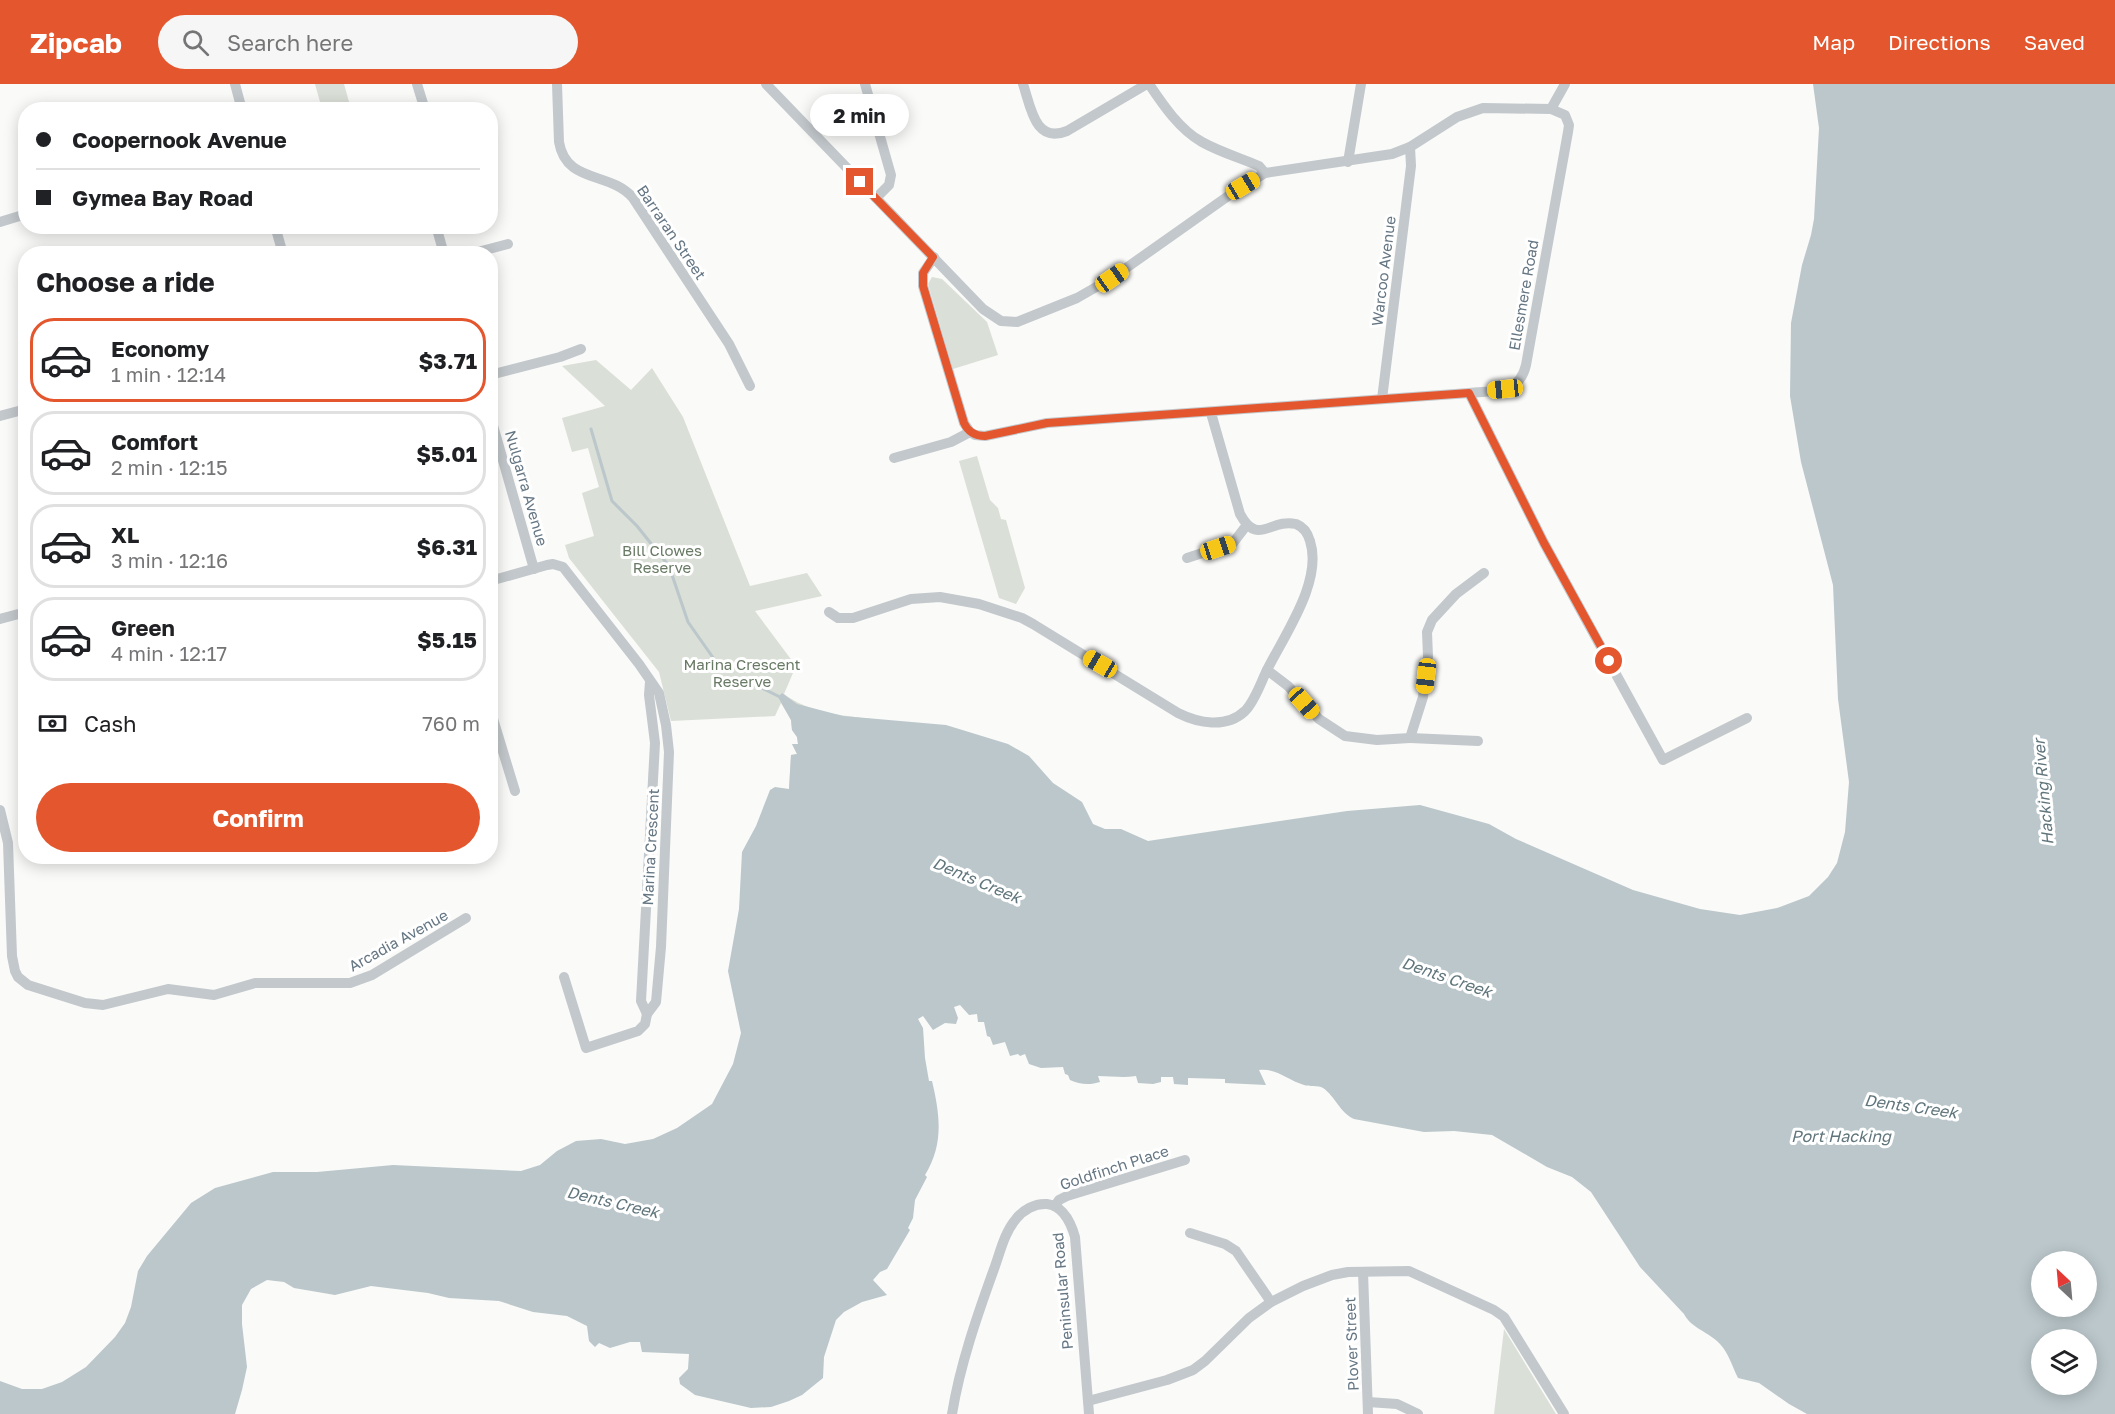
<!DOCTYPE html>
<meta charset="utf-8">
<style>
:root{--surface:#fff;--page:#f6f6f6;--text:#202124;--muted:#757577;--line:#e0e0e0;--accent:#e4572e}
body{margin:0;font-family:"Golos Text",sans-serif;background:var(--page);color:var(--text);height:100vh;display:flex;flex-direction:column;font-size:22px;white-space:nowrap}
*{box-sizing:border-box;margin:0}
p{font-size:20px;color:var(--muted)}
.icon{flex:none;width:33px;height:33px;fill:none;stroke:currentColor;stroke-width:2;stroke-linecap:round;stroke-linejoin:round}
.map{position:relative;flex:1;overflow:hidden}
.details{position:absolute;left:18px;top:162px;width:480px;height:618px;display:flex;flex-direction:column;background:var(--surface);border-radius:24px;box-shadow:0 3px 15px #0003}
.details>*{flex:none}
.guide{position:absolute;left:18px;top:18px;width:480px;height:132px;border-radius:24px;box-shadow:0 3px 15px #0003;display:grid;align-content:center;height:132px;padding:0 18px;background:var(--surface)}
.needle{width:39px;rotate:334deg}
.controls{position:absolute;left:2031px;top:1167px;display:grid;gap:12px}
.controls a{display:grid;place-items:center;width:66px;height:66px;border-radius:50%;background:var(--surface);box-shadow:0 3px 15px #0003;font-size:30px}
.end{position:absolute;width:27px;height:27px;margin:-14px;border:8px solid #e4572e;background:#fff;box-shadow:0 0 0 3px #fff}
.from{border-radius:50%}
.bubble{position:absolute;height:42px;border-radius:21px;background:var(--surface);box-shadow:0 3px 15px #0003;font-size:20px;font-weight:700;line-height:42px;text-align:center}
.car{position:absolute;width:18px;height:36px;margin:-18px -9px;border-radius:8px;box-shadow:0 0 4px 2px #0007;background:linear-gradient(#f5c518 24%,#345 0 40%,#f5c518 0 76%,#345 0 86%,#f5c518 0)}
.guide b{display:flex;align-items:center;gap:21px;height:57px;font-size:22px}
.guide b+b{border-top:2px solid var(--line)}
.guide i{width:15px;height:15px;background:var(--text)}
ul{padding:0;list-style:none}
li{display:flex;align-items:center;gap:18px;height:84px;margin:0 12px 9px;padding:0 6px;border:3px solid var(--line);border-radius:24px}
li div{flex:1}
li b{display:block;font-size:22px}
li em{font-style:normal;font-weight:700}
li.current{border-color:var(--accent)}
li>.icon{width:54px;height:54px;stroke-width:1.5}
h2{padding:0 18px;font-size:27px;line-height:72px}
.pay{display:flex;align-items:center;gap:15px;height:66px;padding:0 18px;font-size:22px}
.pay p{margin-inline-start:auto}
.action{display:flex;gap:12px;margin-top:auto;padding:12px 18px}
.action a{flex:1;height:69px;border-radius:36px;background:var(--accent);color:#fff;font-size:24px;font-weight:700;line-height:69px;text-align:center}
header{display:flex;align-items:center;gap:36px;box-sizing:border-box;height:84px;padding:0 30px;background:var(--accent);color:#fff}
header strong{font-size:28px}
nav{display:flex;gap:33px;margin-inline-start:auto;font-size:21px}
.search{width:420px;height:54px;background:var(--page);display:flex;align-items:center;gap:15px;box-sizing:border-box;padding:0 21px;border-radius:33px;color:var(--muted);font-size:22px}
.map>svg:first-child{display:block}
.green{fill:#dadfd7}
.water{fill:#bbc7cb;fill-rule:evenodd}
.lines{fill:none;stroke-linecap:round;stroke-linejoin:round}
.stream{stroke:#bbc7cb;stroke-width:3}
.street{stroke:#c3c8cc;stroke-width:10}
.route{stroke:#e4572e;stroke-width:8}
.labels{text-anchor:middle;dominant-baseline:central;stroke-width:6;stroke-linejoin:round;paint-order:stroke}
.street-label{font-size:15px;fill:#657683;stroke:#fff}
.park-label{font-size:15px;fill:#687a64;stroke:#fff}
.water-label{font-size:16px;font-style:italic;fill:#60757c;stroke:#fff}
</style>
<header>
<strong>Zipcab</strong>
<div class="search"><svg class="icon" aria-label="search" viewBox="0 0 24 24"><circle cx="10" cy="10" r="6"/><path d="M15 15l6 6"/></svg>Search here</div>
<nav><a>Map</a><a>Directions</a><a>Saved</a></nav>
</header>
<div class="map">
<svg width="2115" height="1330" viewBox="0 0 2115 1330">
<rect width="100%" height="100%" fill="#fafaf8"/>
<g class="green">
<path d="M315,0H344L351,25H322Z"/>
<path d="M932,193L942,195L987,238L998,271L953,285L928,200Z"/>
<path d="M596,276L631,306L652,284L683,333L750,502L807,489L822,512L755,527L796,582L784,610C807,628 843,632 872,635L789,705L791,671L797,670L792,660H798L797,653L792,646L791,636L781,619L775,632L671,637L659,588L569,474L565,461L594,452L582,409L599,403L588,364L572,368L562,334L605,322L562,282Z"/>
<path d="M977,372L990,416L998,424L1001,435L1006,436L1025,504L1016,520L999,514L959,377Z"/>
<path d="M1504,1245L1556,1330H1494Z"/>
</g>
<path class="water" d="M1813,0H2115V1330H1807L1789,1320L1759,1299L1738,1294C1732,1282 1729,1270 1720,1260C1709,1248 1691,1244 1684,1230L1640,1183L1591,1108L1572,1093L1547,1083L1492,1051L1454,1047L1424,1048L1354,1035C1340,1029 1335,1012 1323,1004C1318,1001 1309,1003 1304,1001C1287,996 1277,984 1259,986L1266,1001L1225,999V995L1188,994V1001L1174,1000L1173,993H1161V998L1153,1000L1138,999L1136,992C1123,994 1111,992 1098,992L1100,998C1091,1001 1080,1001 1070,996L1068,991L1065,990L1063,983L1041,984L1029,980L1025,970L1020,972L1018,970L1010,972L1005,958L993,961L990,953L987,952L984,938H978L977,930L969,931L960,921L954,923L958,934L956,940L945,939L933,946L923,932L918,935L923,944L925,974L929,997H932C940,1031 944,1060 925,1091L927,1093L915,1116L913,1134L908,1144L910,1146L887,1185L880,1188L873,1196L887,1211L862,1218L844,1228L836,1236L824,1273L823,1294L802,1311L789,1317L771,1323L751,1324L695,1311L680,1300L679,1294L688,1285L689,1270L642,1268L640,1258H630L610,1264L599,1259L595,1263L589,1257L587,1242L567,1232L533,1228L499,1217L449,1214L428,1209L371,1202L335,1211L294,1204L284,1198L267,1196L251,1205L242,1221V1240L247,1283L242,1306L235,1330H0V1297L22,1305H42L62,1298L86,1283L115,1253L125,1239L131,1223L138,1187L147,1172L191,1119L215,1104L273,1088H317L393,1081L521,1087L540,1081L557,1067L576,1057L601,1055L625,1060L653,1055L677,1044L712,1020L733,980L741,949L728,887L739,825L742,768L756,742L770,706L775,703L789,705L791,671L797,670L792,660H798L797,653L792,646L791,636L778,613L782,609L797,620L843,632L946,641L1008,660L1029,672L1053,699L1082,718L1093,740L1105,745H1121L1148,757L1347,727L1420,721L1489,740L1516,755L1633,806L1700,825L1740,831L1777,824L1809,812L1828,793L1837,779L1845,748L1849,698L1838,615L1833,501L1801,378L1790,312L1791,239L1802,181L1811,151L1814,135L1819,44ZM2042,1178H2086V1222H2042ZM2042,1256H2086V1300H2042Z"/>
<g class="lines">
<g class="stream">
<path d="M591,345L612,417L637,442L669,482L688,538L714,575"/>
<path d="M762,604L782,614"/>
</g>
<g class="street">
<path d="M235,0L242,26"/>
<path d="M417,0L425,26"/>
<path d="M557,0L559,58C566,100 610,87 633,114L729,260L750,302"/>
<path d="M766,0L983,225L1001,237L1017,238L1077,214L1112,194L1231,110L1265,89L1392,70L1410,63L1457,33L1483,24L1551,25L1565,31L1569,41L1568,48L1526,281C1519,311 1495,306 1469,309L1047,339L985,352L975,351L970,348"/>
<path d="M865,0L891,91L889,101L876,114"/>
<path d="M1023,0C1031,24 1035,60 1067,47L1147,0"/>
<path d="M1149,0C1163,21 1180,46 1202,58C1220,68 1240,74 1259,82L1265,89"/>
<path d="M1551,25L1565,0"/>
<path d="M1348,78L1361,0"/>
<path d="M0,138L26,130"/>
<path d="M275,142L283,170"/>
<path d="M436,142L444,170"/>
<path d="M470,170L508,160"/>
<path d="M934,173L923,189V202L964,339L970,348"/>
<path d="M490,291L560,273L581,265"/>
<path d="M1469,309L1544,459L1663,676L1747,634"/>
<path d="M1382,315L1411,82L1410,63"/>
<path d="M1211,329L1240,430C1258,463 1270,434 1296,440C1304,443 1308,450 1310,457C1323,497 1285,550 1267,586L1288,602L1319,635L1345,652L1377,656L1410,654L1423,613L1428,573L1427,548L1432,536L1456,510L1484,489"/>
<path d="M490,331L534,485"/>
<path d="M0,332L26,325"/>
<path d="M894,374L951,358L970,348"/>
<path d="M1187,474L1233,459L1246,442"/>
<path d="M490,497L547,481L553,480L563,483L639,580L659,609L666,641L669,668L661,863L656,918L647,930L645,940L638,947L586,964L564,893"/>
<path d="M829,528L838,534H853L911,515L940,513L979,520L1022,534L1033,540L1178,629C1198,639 1226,645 1245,627C1255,617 1261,598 1267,586"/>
<path d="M0,535L26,528"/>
<path d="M490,625L515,707"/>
<path d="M1410,654L1478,657"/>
<path d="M0,726L8,759L12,872L15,887L18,893L28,901L85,919L103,921L168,905L214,911L255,899H350L372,891L466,834"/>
<path d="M647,930L641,917L655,659L649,611L650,598"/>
<path d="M1055,1122L1059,1116L1067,1112L1185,1076"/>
<path d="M1190,1149L1225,1160L1236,1167L1271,1218"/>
<path d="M1363,1188L1368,1330"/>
<path d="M1088,1317L1167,1296L1193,1286L1205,1277L1249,1234L1271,1218L1303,1202L1332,1191L1348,1188L1409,1187L1494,1226L1504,1233L1564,1330"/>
<path d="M1368,1318L1397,1320L1418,1330"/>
<path d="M952,1330C960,1281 977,1232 994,1185C1000,1169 1004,1149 1016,1135C1023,1126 1035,1119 1047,1120C1064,1122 1071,1139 1075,1153L1089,1330"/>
</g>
</g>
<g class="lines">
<path class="route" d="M860,98L933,173L923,189V202L964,339C968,348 975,352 985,352L1047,339L1469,309L1544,459L1609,577"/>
</g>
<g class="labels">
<g class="street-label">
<text transform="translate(672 148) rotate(56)">Barraran Street</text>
<text transform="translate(1383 187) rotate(-83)">Warcoo Avenue</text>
<text transform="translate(1523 211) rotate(-80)">Ellesmere Road</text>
<text transform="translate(527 404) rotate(74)">Nulgarra Avenue</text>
<text transform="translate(650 763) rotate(-87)">Marina Crescent</text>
<text transform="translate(398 856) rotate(-29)">Arcadia Avenue</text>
<text transform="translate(1114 1083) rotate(-18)">Goldfinch Place</text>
<text transform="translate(1062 1207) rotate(-95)">Peninsular Road</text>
<text transform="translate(1351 1260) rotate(-92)">Plover Street</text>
</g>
<g class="park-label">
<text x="662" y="466">Bill Clowes<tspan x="662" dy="17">Reserve</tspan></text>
<text x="742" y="580">Marina Crescent<tspan x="742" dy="17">Reserve</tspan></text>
</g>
<g class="water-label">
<text transform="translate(2043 708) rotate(-95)">Hacking River</text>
<text transform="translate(977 796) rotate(23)">Dents Creek</text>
<text transform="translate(1447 893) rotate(19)">Dents Creek</text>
<text transform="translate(1911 1022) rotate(8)">Dents Creek</text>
<text x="1841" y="1052">Port Hacking</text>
<text transform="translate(613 1118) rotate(13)">Dents Creek</text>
</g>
</g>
</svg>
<div class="controls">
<a><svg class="needle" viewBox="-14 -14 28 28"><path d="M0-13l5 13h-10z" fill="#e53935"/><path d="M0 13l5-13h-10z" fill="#757577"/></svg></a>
<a><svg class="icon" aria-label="layers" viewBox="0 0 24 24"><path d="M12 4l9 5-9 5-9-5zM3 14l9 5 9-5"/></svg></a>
</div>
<i class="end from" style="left:1609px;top:577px"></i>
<i class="end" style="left:860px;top:98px"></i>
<div class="bubble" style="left:810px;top:10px;width:99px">2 min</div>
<i class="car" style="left:1243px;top:102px;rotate:59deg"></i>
<i class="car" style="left:1112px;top:194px;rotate:55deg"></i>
<i class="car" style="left:1505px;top:305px;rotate:264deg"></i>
<i class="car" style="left:1218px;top:464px;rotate:72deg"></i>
<i class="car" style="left:1100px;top:580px;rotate:300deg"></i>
<i class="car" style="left:1426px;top:592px;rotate:187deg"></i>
<i class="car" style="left:1304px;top:619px;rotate:138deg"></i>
<div class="guide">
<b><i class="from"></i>Coopernook Avenue</b>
<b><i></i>Gymea Bay Road</b>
</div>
<section class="details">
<h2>Choose a ride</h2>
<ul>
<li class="current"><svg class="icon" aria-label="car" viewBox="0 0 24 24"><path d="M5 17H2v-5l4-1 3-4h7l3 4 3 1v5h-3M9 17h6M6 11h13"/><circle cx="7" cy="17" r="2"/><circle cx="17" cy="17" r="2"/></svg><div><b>Economy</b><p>1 min · 12:14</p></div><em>$3.71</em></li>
<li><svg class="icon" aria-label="car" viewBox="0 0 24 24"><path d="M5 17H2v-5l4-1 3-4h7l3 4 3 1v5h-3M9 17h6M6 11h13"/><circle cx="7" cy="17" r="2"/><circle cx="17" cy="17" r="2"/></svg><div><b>Comfort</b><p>2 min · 12:15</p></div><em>$5.01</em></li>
<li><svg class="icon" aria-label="car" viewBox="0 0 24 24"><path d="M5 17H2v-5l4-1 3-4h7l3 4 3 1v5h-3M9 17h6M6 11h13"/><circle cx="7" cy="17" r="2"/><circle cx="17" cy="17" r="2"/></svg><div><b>XL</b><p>3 min · 12:16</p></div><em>$6.31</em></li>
<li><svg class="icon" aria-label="car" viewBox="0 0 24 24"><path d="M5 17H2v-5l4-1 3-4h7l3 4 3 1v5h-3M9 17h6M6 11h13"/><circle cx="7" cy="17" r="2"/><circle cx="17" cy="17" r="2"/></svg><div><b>Green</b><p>4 min · 12:17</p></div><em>$5.15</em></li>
</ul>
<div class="pay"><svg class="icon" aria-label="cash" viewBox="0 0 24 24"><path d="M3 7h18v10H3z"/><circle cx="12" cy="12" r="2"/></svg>Cash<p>760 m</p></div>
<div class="action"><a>Confirm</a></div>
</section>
</div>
